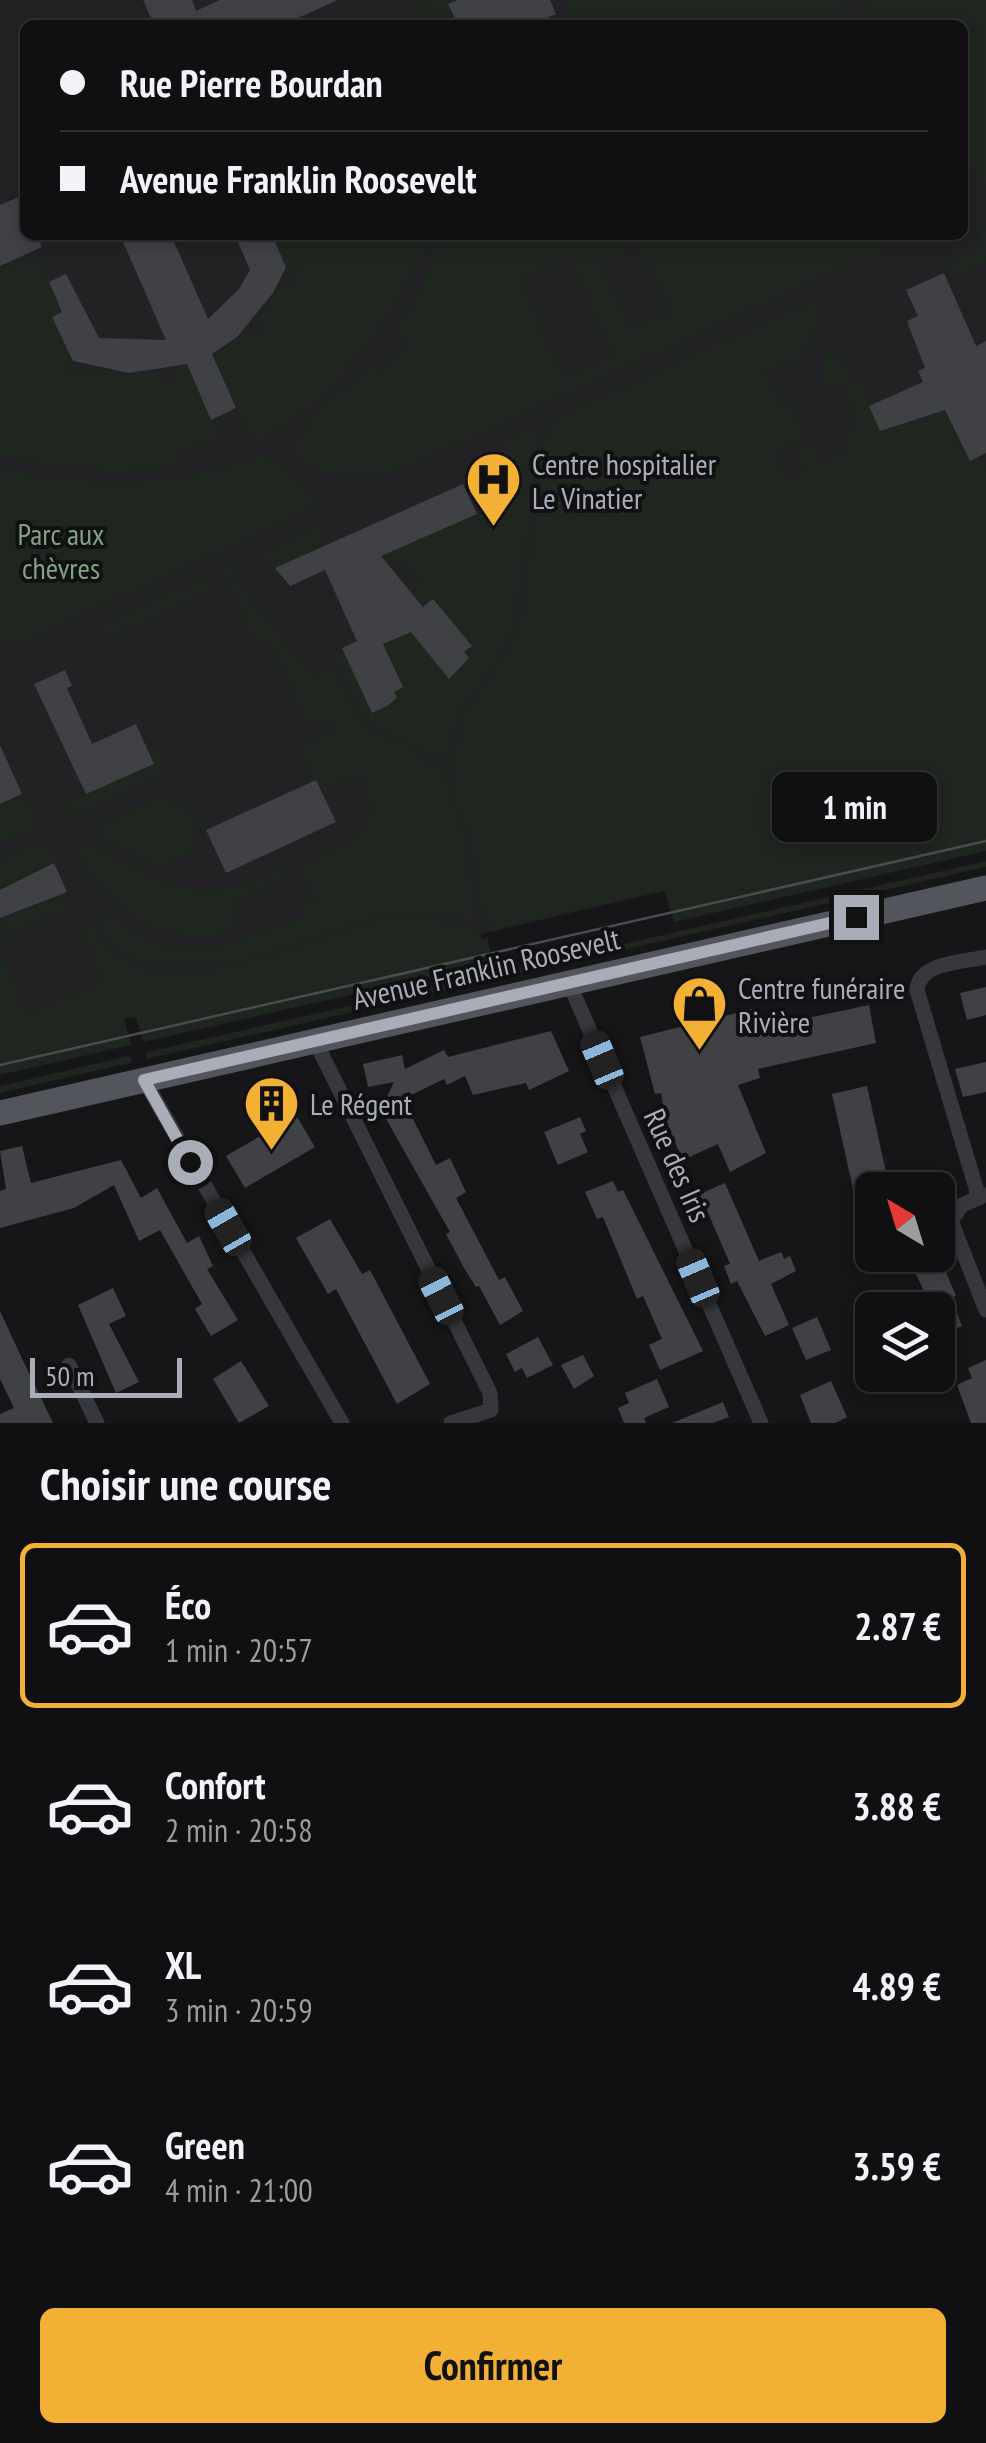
<!DOCTYPE html>
<html lang="fr">
<meta charset="utf-8">
<style>
:root{--surface:#101012;--page:#1e1e20;--text:#f1f3f6;--muted:#9c9d9f;--line:#303032;--accent:#f2b134}
body{margin:0;font-family:"PT Sans Narrow",sans-serif;background:var(--page);color:var(--text);height:100vh;display:flex;flex-direction:column;font-size:38px;white-space:nowrap}
*{box-sizing:border-box;margin:0}
p{font-size:32px;color:var(--muted)}
.icon{flex:none;width:55px;height:55px;fill:none;stroke:currentColor;stroke-width:2;stroke-linecap:round;stroke-linejoin:round}
.map{position:relative;height:1423px;overflow:hidden}
.sheet{display:flex;flex-direction:column;background:var(--surface);flex:1}
.sheet>*{flex:none}
.hud{position:absolute;left:20px;top:20px;width:948px;height:220px;border-radius:15px;box-shadow:0 5px 15px #0003,0 0 0 2px var(--line);display:grid;align-content:center;height:220px;padding:0 40px;background:var(--surface)}
.needle{width:65px;rotate:322deg}
.tools{position:absolute;left:855px;top:1172px;display:grid;gap:20px}
.tools a{display:grid;place-items:center;width:100px;height:100px;border-radius:15px;background:var(--surface);box-shadow:0 5px 15px #0003,0 0 0 2px var(--line);font-size:50px}
.scale{position:absolute;left:30px;bottom:25px;width:152px;box-sizing:border-box;padding-left:10px;border:5px solid #a8adb8;border-top:0;font-size:28px;line-height:35px;white-space:nowrap;color:#a8adb8;-webkit-text-stroke:8px #111113;paint-order:stroke}
.end{position:absolute;width:45px;height:45px;margin:-22px;border:12px solid #a8adb8;background:#111;box-shadow:0 0 0 5px #111}
.from{border-radius:50%}
.bubble{position:absolute;height:70px;border-radius:15px;background:var(--surface);box-shadow:0 5px 15px #0003,0 0 0 2px var(--line);font-size:32px;font-weight:800;line-height:70px;text-align:center}
.car{position:absolute;width:30px;height:60px;margin:-30px -15px;border-radius:12px;box-shadow:0 0 8px 2px #0007;background:linear-gradient(#222 24%,#8ab4d8 0 40%,#222 0 76%,#8ab4d8 0 86%,#222 0)}
.hud b{display:flex;align-items:center;gap:35px;height:95px;font-size:38px}
.hud b+b{border-top:2px solid var(--line)}
.hud i{width:25px;height:25px;background:var(--text)}
ul{padding:0;list-style:none}
li{display:flex;align-items:center;gap:30px;height:165px;margin:0 20px 15px;padding:0 20px;border:5px solid transparent;border-radius:15px}
li div{flex:1}
li b{display:block;font-size:38px}
li em{font-style:normal;font-weight:800}
li.selected{border-color:var(--accent)}
li>.icon{width:90px;height:90px;stroke-width:1.5}
h2{padding:0 40px;font-size:45px;line-height:120px}
.cta{display:flex;gap:20px;margin-top:auto;padding:20px 40px}
.cta a{flex:1;height:115px;border-radius:15px;background:var(--accent);color:#111;font-size:40px;font-weight:800;line-height:115px;text-align:center}
.map>svg:first-child{display:block}
.built{fill:#222225;fill-rule:evenodd}
.green{fill:#1e261f;fill-rule:evenodd}
.building{fill:#404145}
.lines{fill:none;stroke-linecap:round;stroke-linejoin:round}
.minor{stroke:#37383d;stroke-width:15}
.primary{stroke:#53555c;stroke-width:25}
.tram{stroke:#4a4c52;stroke-width:2.5}
.route{stroke:#a8adb8;stroke-width:12}
.labels{text-anchor:middle;dominant-baseline:central;stroke-width:8;stroke-linejoin:round;paint-order:stroke}
.poi-label{font-size:30px;fill:#a8adb8;stroke:#111113;text-anchor:start}
.park-label{font-size:30px;fill:#7fa381;stroke:#111113}
.street-label{font-size:30px;fill:#a8adb8;stroke:#111113}
</style>
<div class="map">
<svg width="986" height="1423" viewBox="0 0 986 1423">
<rect width="100%" height="100%" fill="#161618"/>
<path class="built" d="M0,0H986V822L667,895L664,891L0,1047ZM25,25H962V235H25Z"/>
<g class="green">
<path d="M432,0H458L449,5L456,25H407L409,12Z"/>
<path d="M566,0H838L855,25H543L571,13Z"/>
<path d="M872,0H986V186L963,151L962,25H877L864,5Z"/>
<path d="M986,226V262L950,278L944,264L985,246L978,229Z"/>
<path d="M274,235H429C407,302 322,421 252,442L213,356L249,329L256,335L265,325L258,318L283,282L291,284L300,266L286,267Z"/>
<path d="M442,235H914L408,467C373,478 334,481 301,462L294,448L307,424L368,365L381,375L409,341L396,330L419,293ZM640,244L671,312L631,330L600,262ZM569,257L613,356L564,378L520,279Z"/>
<path d="M36,256L62,312L52,317L73,361L65,370L83,375L86,369L130,376L159,373L161,383L175,380L173,371L187,364L221,438L183,450L178,467C121,477 56,469 0,455V271Z"/>
<path d="M813,301L820,317L804,356L765,373L782,405L791,401L806,436L777,453L785,478L804,470L797,451L813,445L821,462L848,450L842,433L858,426L841,384L827,389L821,373L830,344L850,375L864,387L880,431L908,419L911,425L935,415L933,409L944,404L956,440L970,460L980,456L986,469V851L674,922L664,890L491,930L487,916L482,917L470,839L454,797L452,756L465,715L509,649L521,620L547,421Z"/>
<path d="M541,424L516,620L501,654L461,711L445,759L441,760L364,721L334,660L344,651L373,713L397,698L383,644L411,632L449,679L469,658L464,652L471,646L433,599L419,610L411,593L420,584L400,559L390,567L358,564L446,528L454,516L458,523L481,512L465,476L508,457L503,442Z"/>
<path d="M257,456C286,457 306,484 315,508L21,643L0,646V468C88,487 173,490 257,456Z"/>
<path d="M317,526L326,545L276,569L284,578L279,580L261,553Z"/>
<path d="M239,561L241,566L231,575L314,677L331,663L362,725L411,747L445,775L466,840L476,921L422,915L377,916L241,963L191,966L160,965L117,953L98,922L107,916C122,921 133,933 147,940C199,962 258,934 306,916L302,905L315,899L300,866L357,837L373,811L362,774L321,791L300,748L334,731L329,720L309,729L268,638L258,650L221,568Z"/>
<path d="M210,575L216,588L109,638L102,625Z"/>
<path d="M165,748L161,775L70,818L64,805L153,764L150,755Z"/>
<path d="M163,796L202,820L192,836L203,849L158,867L94,834L98,825Z"/>
<path d="M25,797L41,829L0,842V804Z"/>
<path d="M46,840L55,860L38,868L39,873L0,890V861Z"/>
<path d="M80,841C164,874 182,916 278,870L289,876L236,901L235,932C163,951 106,909 74,848Z"/>
<path d="M986,861V867L614,952L615,946Z"/>
<path d="M70,893L64,910L2,938L0,922L50,896L53,900Z"/>
<path d="M422,918L479,930L482,939L488,938L492,963L143,1042L136,1017L124,1019L131,1045L0,1075V949L27,1014L103,983L80,926L97,927C137,1027 307,936 376,921C391,918 407,918 422,918Z"/>
<path d="M521,967L528,972L146,1059L147,1052Z"/>
<path d="M129,1056L133,1062L0,1093V1086Z"/>
</g>
<g class="building">
<path d="M143,0H192L196,11L220,0H338L282,25H154Z"/>
<path d="M458,0H550L556,14L531,25H458L448,4Z"/>
<path d="M21,196L25,235H36L42,247L0,266V205Z"/>
<path d="M120,235H171L208,319L239,289L250,270L235,235H272L286,267L273,293L237,337L212,354L236,408L211,420L187,364L129,373L73,361L52,317L62,312L49,282L66,274L99,338L166,340Z"/>
<path d="M944,273L976,346L986,341V453L970,461L945,410L880,431L869,406L923,382L918,371L925,368L907,321L918,316L906,290Z"/>
<path d="M463,484L477,514L381,556L423,607L433,599L472,646L464,652L469,658L449,679L411,632L383,644L403,687L394,692L397,698L387,706L372,713L342,648L357,641L325,570L290,586L275,568Z"/>
<path d="M65,670L72,686L67,688L92,744L136,724L154,764L86,794L34,684Z"/>
<path d="M0,745L22,794L0,804Z"/>
<path d="M316,780L336,822L226,873L206,830Z"/>
<path d="M54,863L67,892L0,918V890Z"/>
<path d="M986,987V1015L967,1020L960,993Z"/>
<path d="M869,1005L876,1043L758,1069L760,1078L738,1085L766,1153L730,1172L718,1144L683,1160L666,1122L661,1093L655,1094L640,1037L756,1008L761,1028Z"/>
<path d="M551,1031L569,1071L529,1090L526,1083L473,1095L465,1076L447,1085L444,1079L403,1099L436,1165L450,1158L466,1192L456,1198L499,1280L505,1277L523,1311L500,1325L479,1286L476,1287L464,1268L446,1234L450,1232L381,1110L394,1082L368,1087L363,1064L402,1055L405,1069L444,1050L448,1057Z"/>
<path d="M986,1062V1092L963,1097L955,1069Z"/>
<path d="M867,1086L888,1181L853,1189L832,1094Z"/>
<path d="M296,1115L315,1147L245,1188L226,1156Z"/>
<path d="M580,1117L586,1131L580,1134L588,1152L558,1165L544,1132Z"/>
<path d="M22,1146L31,1183L121,1160L141,1198L157,1188L187,1243L199,1236L213,1266L207,1269L238,1320L211,1336L195,1309L202,1304L160,1230L139,1241L114,1185L74,1208L0,1228V1191L6,1189L0,1151Z"/>
<path d="M613,1181L618,1192L623,1190L703,1351L660,1370L649,1345L662,1339L643,1296L637,1299L603,1217L597,1219L585,1192Z"/>
<path d="M725,1183L759,1261L781,1252L784,1259L790,1256L796,1271L771,1284L789,1325L765,1336L737,1281L731,1284L724,1266L730,1264L700,1194Z"/>
<path d="M330,1219L362,1274L370,1270L430,1384L397,1404L336,1289L328,1294L296,1238Z"/>
<path d="M907,1255H945L950,1268L945,1270L956,1296L951,1298L962,1326L938,1336V1310H933Z"/>
<path d="M113,1288L126,1316L109,1324L139,1382L116,1393L78,1305Z"/>
<path d="M0,1311L18,1350L53,1423H0V1414L14,1408L0,1379Z"/>
<path d="M817,1317L831,1350L806,1360L792,1328Z"/>
<path d="M538,1337L553,1365L527,1378L522,1368L515,1372L506,1354Z"/>
<path d="M583,1355L594,1376L574,1389L561,1365Z"/>
<path d="M986,1360V1423H971L957,1385L972,1378L968,1368Z"/>
<path d="M241,1361L269,1406L239,1423L213,1379Z"/>
<path d="M657,1379L669,1407L644,1418L646,1423H624L618,1408L629,1403L625,1393Z"/>
<path d="M831,1381L847,1417L835,1423H811L800,1395Z"/>
<path d="M723,1402L729,1417L713,1423H672Z"/>
</g>
<g class="lines">
<g class="minor">
<path d="M569,983L761,1423"/>
<path d="M315,1041L490,1393L491,1410L451,1423"/>
<path d="M144,1080L342,1423"/>
<path d="M985,1195L962,1205L951,1221L986,1310"/>
<path d="M979,1198L917,990C919,962 963,962 986,957"/>
<path d="M69,1365L97,1423"/>
</g>
<path class="primary" d="M0,1113L986,888"/>
<path class="tram" d="M0,1065L986,841"/>
</g>
<g class="lines">
<path class="route" d="M190,1162L144,1080L856,917"/>
</g>
<defs>
<symbol id="hospital-pin" viewBox="-11 -11 22 30"><path d="M0 17L-7.5 6A9.5 9.5 0 1 1 7.5 6Z" fill="#f2b134" stroke="#111113"/><path d="M-5-5h3v3.5h4V-5h3V5h-3V1.5h-4V5h-3Z" fill="#111"/></symbol>
<symbol id="shop-pin" viewBox="-11 -11 22 30"><path d="M0 17L-7.5 6A9.5 9.5 0 1 1 7.5 6Z" fill="#f2b134" stroke="#111113"/><path d="M-5-2.5h2.3a2.7 3.5 0 0 1 5.4 0H5L5.5 6h-11ZM-1.5-2.5h3a1.5 2.3 0 0 0-3 0Z" fill="#111"/></symbol>
<symbol id="building-pin" viewBox="-11 -11 22 30"><path d="M0 17L-7.5 6A9.5 9.5 0 1 1 7.5 6Z" fill="#f2b134" stroke="#111113"/><path d="M-4-6H4V6H1V3H-1V6H-4ZM-2.5-4.3h1.7v1.8h-1.7ZM.8-4.3h1.7v1.8H.8ZM-2.5-1h1.7V.8h-1.7ZM.8-1h1.7V.8H.8Z" fill="#111"/></symbol>
</defs>
<g fill-rule="evenodd">
<use href="#hospital-pin" x="462" y="448" width="63" height="86"/>
<use href="#shop-pin" x="668" y="972" width="63" height="86"/>
<use href="#building-pin" x="240" y="1072" width="63" height="86"/>
</g>
<g class="labels">
<g class="poi-label">
<text x="532" y="463">Centre hospitalier<tspan x="532" dy="34">Le Vinatier</tspan></text>
<text x="738" y="987">Centre funéraire<tspan x="738" dy="34">Rivière</tspan></text>
<text x="310" y="1103">Le Régent</text>
</g>
<g class="park-label">
<text x="61" y="533">Parc aux<tspan x="61" dy="34">chèvres</tspan></text>
</g>
<g class="street-label">
<text transform="translate(486 968) rotate(-13)">Avenue Franklin Roosevelt</text>
<text transform="translate(678 1165) rotate(66)">Rue des Iris</text>
</g>
</g>
</svg>
<div class="tools">
<a><svg class="needle" viewBox="-14 -14 28 28"><path d="M0-13l5 13h-10z" fill="#e53935"/><path d="M0 13l5-13h-10z" fill="#9c9d9f"/></svg></a>
<a><svg class="icon" aria-label="layers" viewBox="0 0 24 24"><path d="M12 4l9 5-9 5-9-5zM3 14l9 5 9-5"/></svg></a>
</div>
<div class="scale">50 m</div>
<i class="end from" style="left:190px;top:1162px"></i>
<i class="end" style="left:856px;top:917px"></i>
<div class="bubble" style="left:772px;top:772px;width:165px">1 min</div>
<i class="car" style="left:602px;top:1060px;rotate:337deg"></i>
<i class="car" style="left:228px;top:1227px;rotate:330deg"></i>
<i class="car" style="left:698px;top:1278px;rotate:337deg"></i>
<i class="car" style="left:441px;top:1296px;rotate:333deg"></i>
<div class="hud">
<b><i class="from"></i>Rue Pierre Bourdan</b>
<b><i></i>Avenue Franklin Roosevelt</b>
</div>
</div>
<section class="sheet">
<h2>Choisir une course</h2>
<ul>
<li class="selected"><svg class="icon" aria-label="car" viewBox="0 0 24 24"><path d="M5 17H2v-5l4-1 3-4h7l3 4 3 1v5h-3M9 17h6M6 11h13"/><circle cx="7" cy="17" r="2"/><circle cx="17" cy="17" r="2"/></svg><div><b>Éco</b><p>1 min · 20:57</p></div><em>2.87 €</em></li>
<li><svg class="icon" aria-label="car" viewBox="0 0 24 24"><path d="M5 17H2v-5l4-1 3-4h7l3 4 3 1v5h-3M9 17h6M6 11h13"/><circle cx="7" cy="17" r="2"/><circle cx="17" cy="17" r="2"/></svg><div><b>Confort</b><p>2 min · 20:58</p></div><em>3.88 €</em></li>
<li><svg class="icon" aria-label="car" viewBox="0 0 24 24"><path d="M5 17H2v-5l4-1 3-4h7l3 4 3 1v5h-3M9 17h6M6 11h13"/><circle cx="7" cy="17" r="2"/><circle cx="17" cy="17" r="2"/></svg><div><b>XL</b><p>3 min · 20:59</p></div><em>4.89 €</em></li>
<li><svg class="icon" aria-label="car" viewBox="0 0 24 24"><path d="M5 17H2v-5l4-1 3-4h7l3 4 3 1v5h-3M9 17h6M6 11h13"/><circle cx="7" cy="17" r="2"/><circle cx="17" cy="17" r="2"/></svg><div><b>Green</b><p>4 min · 21:00</p></div><em>3.59 €</em></li>
</ul>
<div class="cta"><a>Confirmer</a></div>
</section>
